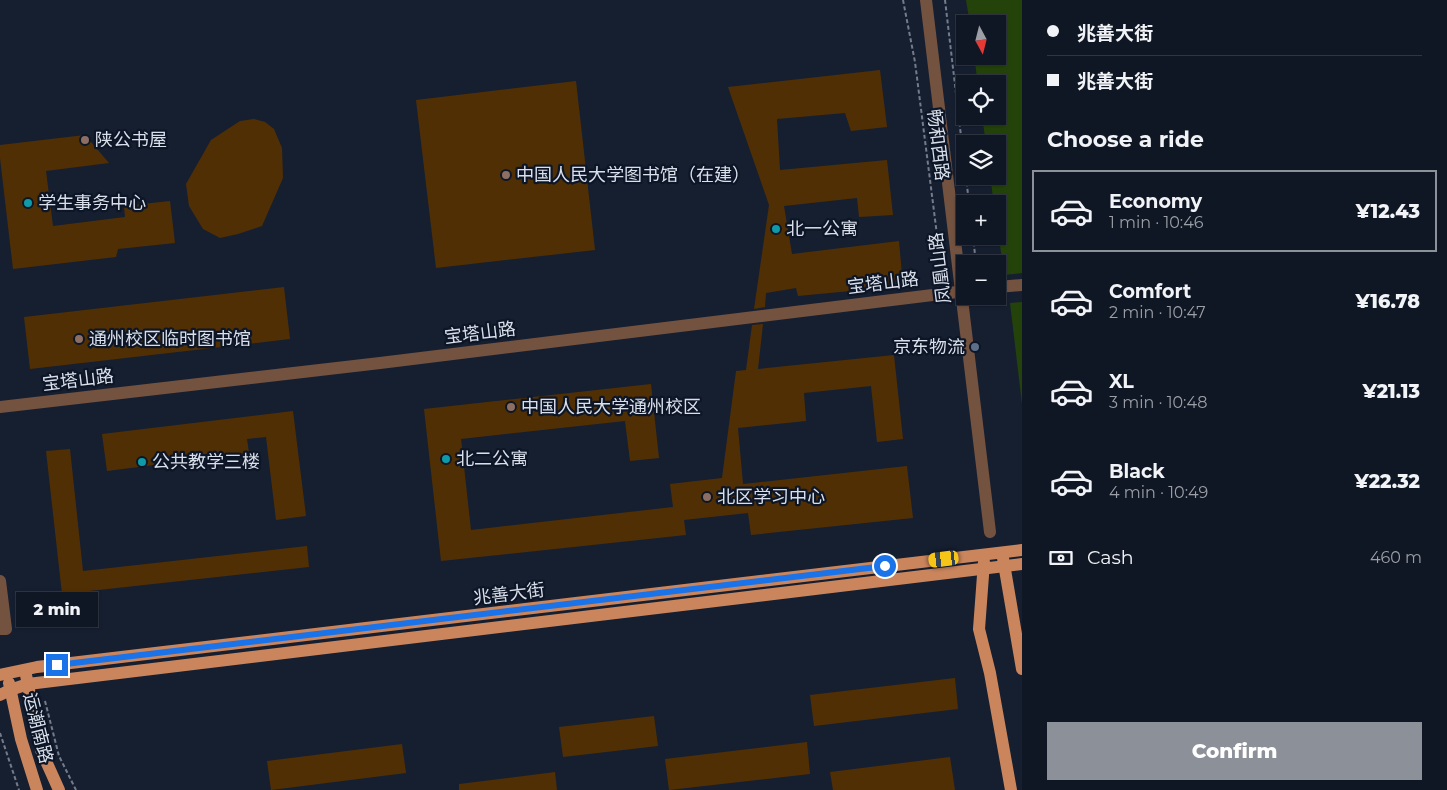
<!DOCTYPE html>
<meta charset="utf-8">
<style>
:root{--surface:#101724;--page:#19202c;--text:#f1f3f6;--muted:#9c9fa6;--line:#303641;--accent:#8c9099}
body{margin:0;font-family:Montserrat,"Noto Sans SC",sans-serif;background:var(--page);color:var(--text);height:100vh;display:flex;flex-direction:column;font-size:19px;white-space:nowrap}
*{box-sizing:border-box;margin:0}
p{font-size:16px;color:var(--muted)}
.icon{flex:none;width:28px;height:28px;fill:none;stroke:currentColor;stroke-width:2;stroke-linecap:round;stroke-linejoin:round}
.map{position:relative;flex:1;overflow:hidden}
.panel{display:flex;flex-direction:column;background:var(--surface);width:425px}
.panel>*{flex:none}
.banner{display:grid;align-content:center;height:110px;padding:0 25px;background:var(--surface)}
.needle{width:32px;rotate:173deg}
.fabs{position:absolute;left:956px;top:15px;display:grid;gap:10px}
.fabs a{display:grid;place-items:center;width:50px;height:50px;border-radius:0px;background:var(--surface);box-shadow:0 1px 4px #0004,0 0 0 1px var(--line);font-size:25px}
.end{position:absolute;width:22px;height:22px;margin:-11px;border:6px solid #1a73e8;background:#fff;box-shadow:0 0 0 2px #fff}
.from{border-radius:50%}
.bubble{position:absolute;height:35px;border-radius:0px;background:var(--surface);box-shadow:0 1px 4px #0004,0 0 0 1px var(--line);font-size:16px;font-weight:800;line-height:35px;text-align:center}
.car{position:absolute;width:15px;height:30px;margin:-15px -8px;border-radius:6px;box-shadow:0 0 4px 1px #0007;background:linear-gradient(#f5c518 24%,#345 0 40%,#f5c518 0 76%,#345 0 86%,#f5c518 0)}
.banner b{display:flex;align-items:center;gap:18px;height:48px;font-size:19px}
.banner b+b{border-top:1px solid var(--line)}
.banner i{width:12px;height:12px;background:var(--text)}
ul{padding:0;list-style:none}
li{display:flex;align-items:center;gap:15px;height:82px;margin:0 10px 8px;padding:0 15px;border:2px solid transparent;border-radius:0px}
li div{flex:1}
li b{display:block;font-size:19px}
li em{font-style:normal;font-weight:800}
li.selected{border-color:var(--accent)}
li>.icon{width:45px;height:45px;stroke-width:1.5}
h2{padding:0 25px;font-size:22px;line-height:60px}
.pay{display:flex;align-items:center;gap:12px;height:55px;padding:0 25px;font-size:19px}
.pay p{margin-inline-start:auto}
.button{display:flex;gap:10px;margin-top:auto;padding:10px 25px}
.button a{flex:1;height:58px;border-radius:0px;background:var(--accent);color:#fff;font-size:20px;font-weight:800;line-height:58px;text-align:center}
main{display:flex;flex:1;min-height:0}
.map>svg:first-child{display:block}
.green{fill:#24430b}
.building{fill:#512f05}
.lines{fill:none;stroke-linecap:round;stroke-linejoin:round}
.path{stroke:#747c8b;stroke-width:2;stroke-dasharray:4 2.5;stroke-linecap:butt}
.minor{stroke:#745240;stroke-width:12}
.major{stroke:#ca855d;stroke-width:12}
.route{stroke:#1a73e8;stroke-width:6}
.education-dot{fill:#8d6e63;stroke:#0d1626;stroke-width:2}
.culture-dot{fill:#0f9aa8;stroke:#0d1626;stroke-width:2}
.service-dot{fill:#5c6f8a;stroke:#0d1626;stroke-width:2}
.labels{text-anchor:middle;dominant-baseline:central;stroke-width:4.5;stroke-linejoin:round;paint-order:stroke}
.poi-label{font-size:18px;fill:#d9dfeb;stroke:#0d1626;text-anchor:start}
.street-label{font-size:18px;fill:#d9dfeb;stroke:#0d1626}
</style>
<main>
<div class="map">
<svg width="1022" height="790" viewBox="0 0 1022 790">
<rect width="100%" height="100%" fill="#161f30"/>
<g class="green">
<path d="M966,0H1022V273L1004,275L998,230V204H994L990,176H998V144H986L982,116H998V84H978L974,56H998V24H970Z"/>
<path d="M1022,302V404L1010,303Z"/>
</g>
<g class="building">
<path d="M880,70L887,127L851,131L845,113L777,119L780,170L887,160L893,215L859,217L857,198L784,206L792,254L899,241L903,286L798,296L796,288L766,293L765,307L754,309L769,205L728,87Z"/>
<path d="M576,81L595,250L436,268L416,100Z"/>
<path d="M254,119L265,122L274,129L282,148L283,178L262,226L238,234L220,238L203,229L189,206L186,184L211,140L240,121Z"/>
<path d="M85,135L109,163L46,171L53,226L125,217L124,206L170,201L175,243L118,249L116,257L13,269L0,158V145Z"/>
<path d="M284,287L290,339L30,369L24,317Z"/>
<path d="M763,324L758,369L894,355L903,439L877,442L871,386L804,393L806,421L738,428L743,484L907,466L913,518L751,535L748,513L684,520L686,535L441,561L424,409L651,384L659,458L630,461L625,421L461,439L471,530L673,507L670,484L722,478L736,371L746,370L752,325Z"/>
<path d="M293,411L306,516L276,520L266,437L247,439L249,453L107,471L102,434Z"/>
<path d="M70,449L83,571L307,546L309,567L62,594L46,451Z"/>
<path d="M955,678L958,709L814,726L810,695Z"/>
<path d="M654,716L658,746L563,757L559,727Z"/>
<path d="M807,742L810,774L669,790L665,759Z"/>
<path d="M402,744L406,773L271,790L267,761Z"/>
<path d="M950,757L955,790H833L830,772Z"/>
<path d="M555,772L557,790H459V784Z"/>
</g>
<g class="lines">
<g class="path">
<path d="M903,0L915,62L943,282"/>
<path d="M945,0L965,170"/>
<path d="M966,176L969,204"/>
<path d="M973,236L976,264"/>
<path d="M45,701L59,756L76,790"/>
<path d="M0,733L19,790"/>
</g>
<g class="minor">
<path d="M926,0L990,532"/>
<path d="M998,287L1022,285"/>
<path d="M0,407L380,363L965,291"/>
<path d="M0,581L6,629H0"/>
</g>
<g class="major">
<path d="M1003,558L1022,669"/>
<path d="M984,562L979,629L990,673L1011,790"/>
<path d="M0,675L37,667L1022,550"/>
<path d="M26,675L41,750L59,790"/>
<path d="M9,683L21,739L37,790"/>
<path d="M0,695L10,690L28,684L1022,564"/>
</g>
</g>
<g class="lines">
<path class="route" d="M57,665L885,566"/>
</g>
<g class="education-dot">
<circle cx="85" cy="140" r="5"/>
<circle cx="506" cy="175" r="5"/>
<circle cx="79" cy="339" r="5"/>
<circle cx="511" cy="407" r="5"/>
<circle cx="707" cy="497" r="5"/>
</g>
<g class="culture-dot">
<circle cx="28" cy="203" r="5"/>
<circle cx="776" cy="229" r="5"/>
<circle cx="446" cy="459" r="5"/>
<circle cx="142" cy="462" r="5"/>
</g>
<circle class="service-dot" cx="975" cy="347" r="5"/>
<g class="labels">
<g class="poi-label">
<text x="95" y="140">陕公书屋</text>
<text x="516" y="175">中国人民大学图书馆（在建）</text>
<text x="38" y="203">学生事务中心</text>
<text x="786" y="229">北一公寓</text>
<text x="89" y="339">通州校区临时图书馆</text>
<text x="965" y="347" text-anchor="end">京东物流</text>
<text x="521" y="407">中国人民大学通州校区</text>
<text x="456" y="459">北二公寓</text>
<text x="152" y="462">公共教学三楼</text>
<text x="717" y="497">北区学习中心</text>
</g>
<g class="street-label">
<text transform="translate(938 145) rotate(83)">畅和西路</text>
<text transform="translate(940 268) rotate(-97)">凤凰山路</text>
<text transform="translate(883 283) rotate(-7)">宝塔山路</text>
<text transform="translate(480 333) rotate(-7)">宝塔山路</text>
<text transform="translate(78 380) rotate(-7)">宝塔山路</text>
<text transform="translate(509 594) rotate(-7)">兆善大街</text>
<text transform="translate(38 728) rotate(76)">运潮南路</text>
</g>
</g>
</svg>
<div class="fabs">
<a><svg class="needle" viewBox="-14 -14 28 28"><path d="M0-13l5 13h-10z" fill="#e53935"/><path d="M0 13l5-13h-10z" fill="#9c9fa6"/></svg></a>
<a><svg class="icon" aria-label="locate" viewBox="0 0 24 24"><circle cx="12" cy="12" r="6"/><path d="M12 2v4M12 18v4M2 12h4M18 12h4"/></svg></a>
<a><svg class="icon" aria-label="layers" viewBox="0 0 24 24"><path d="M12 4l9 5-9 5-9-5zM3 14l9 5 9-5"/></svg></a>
<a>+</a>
<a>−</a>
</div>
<i class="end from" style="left:885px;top:566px"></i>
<i class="end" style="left:57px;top:665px"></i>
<div class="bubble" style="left:16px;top:592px;width:82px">2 min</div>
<i class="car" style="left:944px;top:559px;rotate:263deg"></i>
</div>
<section class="panel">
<div class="banner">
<b><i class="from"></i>兆善大街</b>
<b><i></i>兆善大街</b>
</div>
<h2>Choose a ride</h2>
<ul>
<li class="selected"><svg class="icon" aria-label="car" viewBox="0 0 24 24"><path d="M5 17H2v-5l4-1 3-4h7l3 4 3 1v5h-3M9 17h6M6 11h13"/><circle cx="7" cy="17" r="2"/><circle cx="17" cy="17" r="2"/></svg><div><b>Economy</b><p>1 min · 10:46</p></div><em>¥12.43</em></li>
<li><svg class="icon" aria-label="car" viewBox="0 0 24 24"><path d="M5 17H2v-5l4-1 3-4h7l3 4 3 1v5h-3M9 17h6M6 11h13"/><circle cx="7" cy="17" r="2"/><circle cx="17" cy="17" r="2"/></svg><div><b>Comfort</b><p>2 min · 10:47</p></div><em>¥16.78</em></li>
<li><svg class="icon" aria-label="car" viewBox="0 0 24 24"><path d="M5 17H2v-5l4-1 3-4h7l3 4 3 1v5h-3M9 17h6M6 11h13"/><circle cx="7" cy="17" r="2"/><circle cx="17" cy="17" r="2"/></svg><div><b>XL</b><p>3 min · 10:48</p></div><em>¥21.13</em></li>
<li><svg class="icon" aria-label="car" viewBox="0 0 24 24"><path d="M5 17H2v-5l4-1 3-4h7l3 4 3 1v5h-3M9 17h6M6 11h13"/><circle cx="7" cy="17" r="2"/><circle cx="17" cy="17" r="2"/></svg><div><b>Black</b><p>4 min · 10:49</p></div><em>¥22.32</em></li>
</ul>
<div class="pay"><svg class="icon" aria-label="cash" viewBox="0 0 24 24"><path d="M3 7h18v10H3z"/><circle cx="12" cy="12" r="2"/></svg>Cash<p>460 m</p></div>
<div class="button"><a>Confirm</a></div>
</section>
</main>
